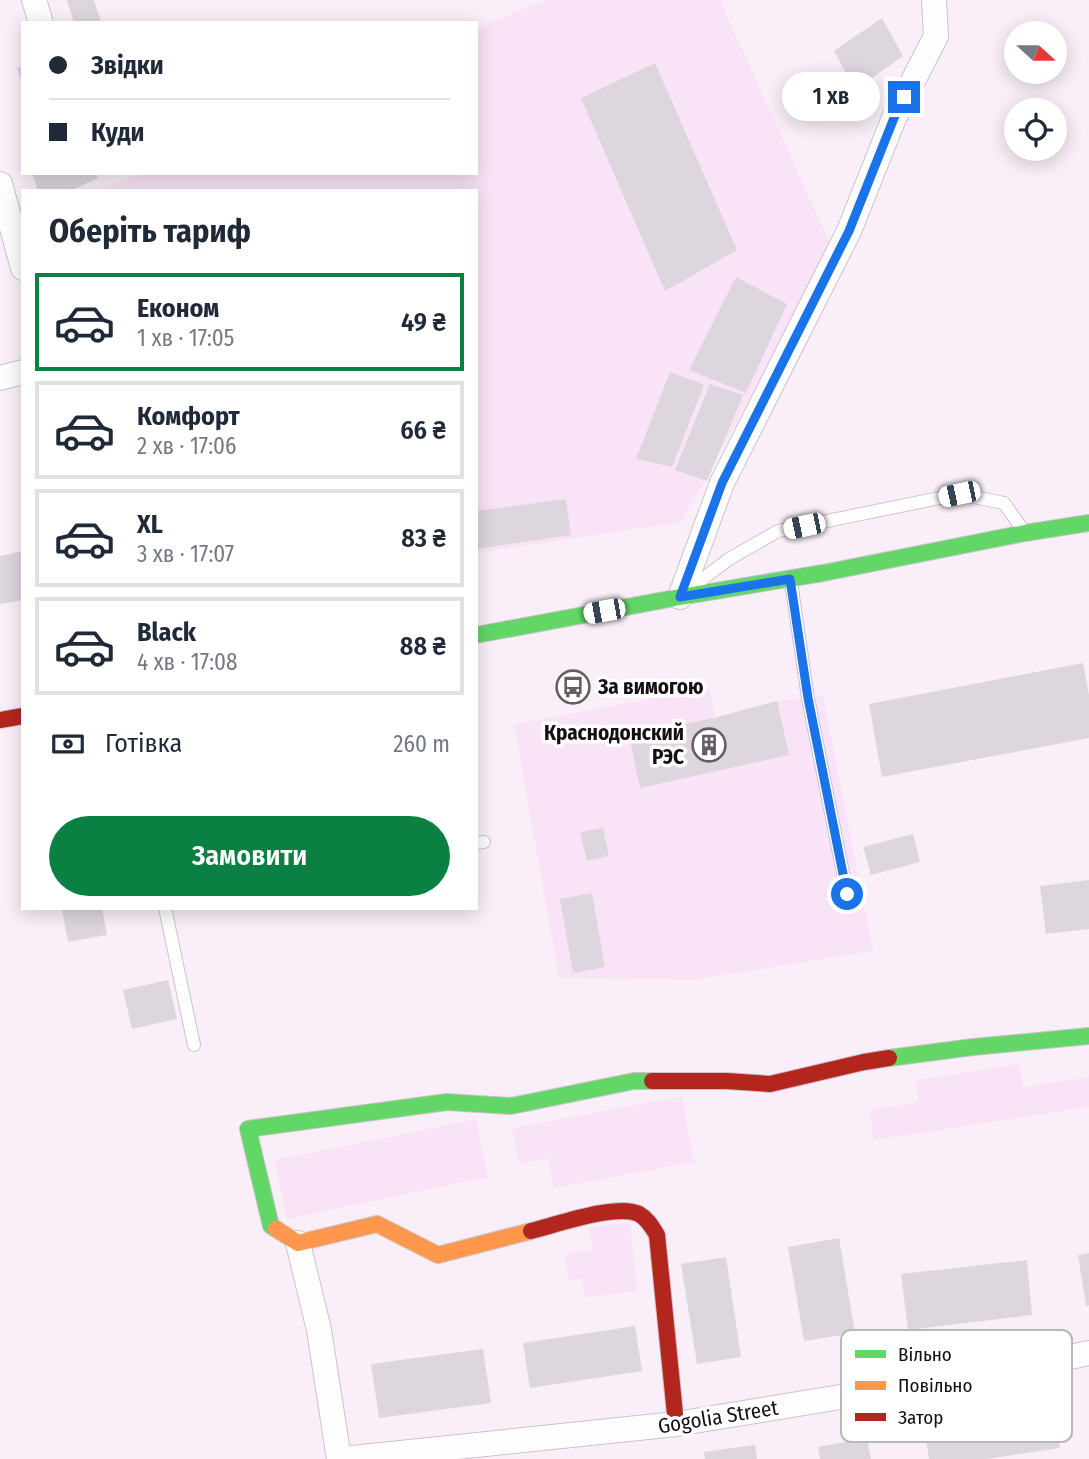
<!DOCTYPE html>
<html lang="uk">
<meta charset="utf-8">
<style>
:root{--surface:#fff;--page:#f6f6f7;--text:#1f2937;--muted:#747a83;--line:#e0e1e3;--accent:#0b8043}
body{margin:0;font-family:"Fira Sans Condensed",sans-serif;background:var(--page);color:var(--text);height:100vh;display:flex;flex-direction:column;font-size:26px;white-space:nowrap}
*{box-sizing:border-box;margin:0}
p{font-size:23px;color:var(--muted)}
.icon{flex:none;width:38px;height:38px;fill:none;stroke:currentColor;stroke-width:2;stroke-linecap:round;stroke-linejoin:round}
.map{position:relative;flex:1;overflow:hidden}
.sheet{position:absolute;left:21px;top:189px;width:457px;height:721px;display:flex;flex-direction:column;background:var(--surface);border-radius:0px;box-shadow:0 4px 18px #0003}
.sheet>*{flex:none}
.guide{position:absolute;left:21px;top:21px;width:457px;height:154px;border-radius:0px;box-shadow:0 4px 18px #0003;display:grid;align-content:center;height:154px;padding:0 28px;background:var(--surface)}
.needle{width:46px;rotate:111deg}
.fabs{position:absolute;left:1004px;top:21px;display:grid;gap:14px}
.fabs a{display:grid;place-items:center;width:63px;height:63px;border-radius:50%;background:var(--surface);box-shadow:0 4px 18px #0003;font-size:35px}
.end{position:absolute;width:32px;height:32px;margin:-16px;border:9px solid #1a73e8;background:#fff;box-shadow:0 0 0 4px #fff}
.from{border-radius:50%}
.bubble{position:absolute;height:49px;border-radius:24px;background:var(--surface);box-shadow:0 4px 18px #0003;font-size:23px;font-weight:600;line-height:49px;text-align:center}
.car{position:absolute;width:21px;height:42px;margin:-21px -10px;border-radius:9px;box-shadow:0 0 5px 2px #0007;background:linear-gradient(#fff 24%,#345 0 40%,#fff 0 76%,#345 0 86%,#fff 0)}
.guide b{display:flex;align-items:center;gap:24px;height:66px;font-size:26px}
.guide b+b{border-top:2px solid var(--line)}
.guide i{width:18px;height:18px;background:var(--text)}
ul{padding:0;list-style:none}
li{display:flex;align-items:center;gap:21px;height:98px;margin:0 14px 10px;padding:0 14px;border:4px solid var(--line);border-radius:0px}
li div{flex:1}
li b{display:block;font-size:26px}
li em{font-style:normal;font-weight:600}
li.current{border-color:var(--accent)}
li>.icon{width:63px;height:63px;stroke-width:1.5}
h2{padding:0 28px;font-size:32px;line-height:84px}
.pay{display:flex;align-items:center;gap:18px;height:77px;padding:0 28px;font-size:26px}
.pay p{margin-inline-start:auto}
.primary-button{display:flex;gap:14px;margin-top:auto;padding:14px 28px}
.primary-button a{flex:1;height:80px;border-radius:42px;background:var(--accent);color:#fff;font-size:28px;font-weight:600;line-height:80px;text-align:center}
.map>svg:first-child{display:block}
.built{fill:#f9e4f7}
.building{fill:#ddd6df}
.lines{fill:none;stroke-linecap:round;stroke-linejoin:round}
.lane-casing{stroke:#ccc2ca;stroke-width:14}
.street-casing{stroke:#ccc2ca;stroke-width:26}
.fast-casing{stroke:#ccc2ca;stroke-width:18}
.slow-casing{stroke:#ccc2ca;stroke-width:18}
.jam-casing{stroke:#ccc2ca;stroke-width:18}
.lane{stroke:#fefdfe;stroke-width:12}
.street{stroke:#fefdfe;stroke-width:24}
.fast{stroke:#63d668;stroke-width:16}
.slow{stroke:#ff974d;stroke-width:16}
.jam{stroke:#b3261e;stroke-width:16}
.route{stroke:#1a73e8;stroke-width:9}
.labels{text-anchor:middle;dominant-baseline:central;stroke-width:7;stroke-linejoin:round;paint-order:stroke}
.poi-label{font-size:21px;font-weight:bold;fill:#160e15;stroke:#fff;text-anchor:start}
.street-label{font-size:21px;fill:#160e15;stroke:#fff}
.key{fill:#fff;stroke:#b9b7b9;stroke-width:2}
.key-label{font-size:19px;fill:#160e15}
</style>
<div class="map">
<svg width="1089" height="1459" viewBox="0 0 1089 1459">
<rect width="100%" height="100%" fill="#faeff8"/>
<g class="built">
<path d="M544,0H720L832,248L682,522L476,553V191H101L142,173H476V29Z"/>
<path d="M709,688L715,717L777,701L823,696L873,951L693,980L559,978L514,724Z"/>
<path d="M1019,1064L1023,1087L1089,1077V1107L874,1140L869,1110L919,1102L916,1080Z"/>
<path d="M682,1096L694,1162L554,1188L548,1158L519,1164L512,1128Z"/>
<path d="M476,1119L488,1177L287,1219L275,1160Z"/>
<path d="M630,1223L637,1291L584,1297L582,1279L568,1281L565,1254L592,1250L589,1227Z"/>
</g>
<g class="building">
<path d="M67,0H94L101,23H74Z"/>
<path d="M882,18L903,56L855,90L834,51Z"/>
<path d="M655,63L737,250L665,291L581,98Z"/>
<path d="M23,65V83L22,84L17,68Z"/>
<path d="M32,173H96L98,178L70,191H38Z"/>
<path d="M736,277L787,304L746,393L689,370Z"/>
<path d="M670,372L704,385L672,467L636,459Z"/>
<path d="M710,384L743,395L707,481L675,470Z"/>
<path d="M566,499L571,535L476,549V511Z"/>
<path d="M23,551V600L0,604V556Z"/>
<path d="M1083,663L1089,695V738L882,777L869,704Z"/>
<path d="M777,701L789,755L640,788L629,735L714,718Z"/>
<path d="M603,828L609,856L587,861L580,832Z"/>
<path d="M913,834L920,862L871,875L863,847Z"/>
<path d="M1089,880V929L1046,934L1040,886Z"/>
<path d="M592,893L605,967L573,973L560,899Z"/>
<path d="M62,908H102L107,935L68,942Z"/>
<path d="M168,980L177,1019L132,1029L123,990Z"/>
<path d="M839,1238L855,1333L804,1341L788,1247Z"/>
<path d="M1089,1253V1305L1086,1306L1078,1255Z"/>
<path d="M726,1257L741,1357L697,1364L681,1264Z"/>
<path d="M1027,1260L1032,1315L908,1330L901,1274Z"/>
<path d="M635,1326L642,1371L530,1388L523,1343Z"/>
<path d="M483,1349L491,1403L379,1418L371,1364Z"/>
<path d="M1052,1394L1060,1448L986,1459H929L922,1414Z"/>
<path d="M867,1438L871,1459H820L818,1447Z"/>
<path d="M755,1445L757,1459H705L704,1452Z"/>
</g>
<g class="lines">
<defs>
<g id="lane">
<path d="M700,581L729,559L778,531L959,494L1004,503L1021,527"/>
<path d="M791,582L808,698L847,893"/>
<path d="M476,843L484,842"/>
<path d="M165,908L194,1045"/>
</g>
<g id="street">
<path d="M34,0L41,23"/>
<path d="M0,184L23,268"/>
<path d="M0,378L23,372"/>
<path d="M680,597L722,483L849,231L894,118L936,36L934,0"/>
<path d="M298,1243L319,1330L339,1459"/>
<path d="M343,1459L676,1424L1012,1369L1089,1353"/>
</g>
<g id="fast">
<path d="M476,635L680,597L823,573L1025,533L1089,523"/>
<path d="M889,1058L973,1047L1089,1036"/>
<path d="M276,1229L271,1226L248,1129L447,1102L511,1106L634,1081H652"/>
</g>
<path id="slow" d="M276,1229L298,1243L377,1224L438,1255L531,1231"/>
<g id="jam">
<path d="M0,720L23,716"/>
<path d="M652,1081H726L770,1084L864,1062L889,1058"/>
<path d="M531,1231C556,1225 617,1203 639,1214C648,1219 652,1227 657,1235L676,1424"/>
</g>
</defs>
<use href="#lane" class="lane-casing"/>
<use href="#street" class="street-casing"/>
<use href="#fast" class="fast-casing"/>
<use href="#slow" class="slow-casing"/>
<use href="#jam" class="jam-casing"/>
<use href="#lane" class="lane"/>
<use href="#street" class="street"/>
<use href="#fast" class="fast"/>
<use href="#slow" class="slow"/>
<use href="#jam" class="jam"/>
</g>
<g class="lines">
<path class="route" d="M847,894L808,698L790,579L680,597L722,483L849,231L894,118L904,97"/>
</g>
<defs>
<symbol id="bus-ring" viewBox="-11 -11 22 22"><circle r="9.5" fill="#fff" stroke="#665d64" stroke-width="1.5"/><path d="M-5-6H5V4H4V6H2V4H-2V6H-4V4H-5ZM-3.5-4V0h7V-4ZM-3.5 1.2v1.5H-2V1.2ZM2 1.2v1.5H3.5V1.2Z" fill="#665d64"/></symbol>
<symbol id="building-ring" viewBox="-11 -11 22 22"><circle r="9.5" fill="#fff" stroke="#665d64" stroke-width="1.5"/><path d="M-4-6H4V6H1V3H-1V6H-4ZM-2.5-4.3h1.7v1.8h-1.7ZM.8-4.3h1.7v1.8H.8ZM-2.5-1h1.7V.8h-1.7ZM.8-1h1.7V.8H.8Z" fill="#665d64"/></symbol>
</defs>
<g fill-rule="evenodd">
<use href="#bus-ring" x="554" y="668" width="38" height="38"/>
<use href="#building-ring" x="690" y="726" width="38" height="38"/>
</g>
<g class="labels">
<g class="poi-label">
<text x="598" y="687">За вимогою</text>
<text x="684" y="733" text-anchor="end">Краснодонский<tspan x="684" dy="24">РЭС</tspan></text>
</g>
<g class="street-label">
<text transform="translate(718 1417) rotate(-9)">Gogolia Street</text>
</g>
</g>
<rect x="841" y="1330" width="231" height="112" rx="10" class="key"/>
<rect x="855" y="1350" width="31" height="8" fill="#63d668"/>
<rect x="855" y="1381" width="31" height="9" fill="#ff974d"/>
<rect x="855" y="1413" width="31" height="8" fill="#b3261e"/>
<g class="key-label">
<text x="898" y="1361">Вільно</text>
<text x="898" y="1392">Повільно</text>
<text x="898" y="1424">Затор</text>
</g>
</svg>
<div class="fabs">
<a><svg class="needle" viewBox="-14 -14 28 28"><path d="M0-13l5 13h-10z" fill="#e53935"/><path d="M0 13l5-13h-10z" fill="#747a83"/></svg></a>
<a><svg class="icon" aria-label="locate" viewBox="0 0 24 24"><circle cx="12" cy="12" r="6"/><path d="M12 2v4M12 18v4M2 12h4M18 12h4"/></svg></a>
</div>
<i class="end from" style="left:847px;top:894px"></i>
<i class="end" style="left:904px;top:97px"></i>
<div class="bubble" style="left:782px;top:72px;width:98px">1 хв</div>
<i class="car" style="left:959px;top:494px;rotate:258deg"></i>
<i class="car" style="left:804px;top:526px;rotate:258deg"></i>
<i class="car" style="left:604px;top:611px;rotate:260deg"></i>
<div class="guide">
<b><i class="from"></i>Звідки</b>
<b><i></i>Куди</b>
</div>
<section class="sheet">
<h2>Оберіть тариф</h2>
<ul>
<li class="current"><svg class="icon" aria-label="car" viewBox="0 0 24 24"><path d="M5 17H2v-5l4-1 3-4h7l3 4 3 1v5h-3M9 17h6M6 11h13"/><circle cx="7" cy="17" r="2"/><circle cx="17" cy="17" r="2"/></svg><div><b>Економ</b><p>1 хв · 17:05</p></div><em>49 ₴</em></li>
<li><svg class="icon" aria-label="car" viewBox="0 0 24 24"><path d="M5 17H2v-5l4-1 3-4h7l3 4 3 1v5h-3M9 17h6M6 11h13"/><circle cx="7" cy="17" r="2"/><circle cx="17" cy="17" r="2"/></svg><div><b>Комфорт</b><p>2 хв · 17:06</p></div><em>66 ₴</em></li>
<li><svg class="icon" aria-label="car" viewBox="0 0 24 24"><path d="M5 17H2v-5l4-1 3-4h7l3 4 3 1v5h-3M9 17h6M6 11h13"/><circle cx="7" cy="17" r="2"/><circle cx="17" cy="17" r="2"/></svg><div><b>XL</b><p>3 хв · 17:07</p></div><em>83 ₴</em></li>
<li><svg class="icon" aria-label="car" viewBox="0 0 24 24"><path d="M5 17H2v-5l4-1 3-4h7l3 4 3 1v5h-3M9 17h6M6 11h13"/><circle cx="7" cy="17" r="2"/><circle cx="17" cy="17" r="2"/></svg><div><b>Black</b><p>4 хв · 17:08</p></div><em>88 ₴</em></li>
</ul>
<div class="pay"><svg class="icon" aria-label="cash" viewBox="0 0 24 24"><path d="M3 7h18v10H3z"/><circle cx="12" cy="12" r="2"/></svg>Готівка<p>260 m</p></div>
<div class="primary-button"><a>Замовити</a></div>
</section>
</div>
